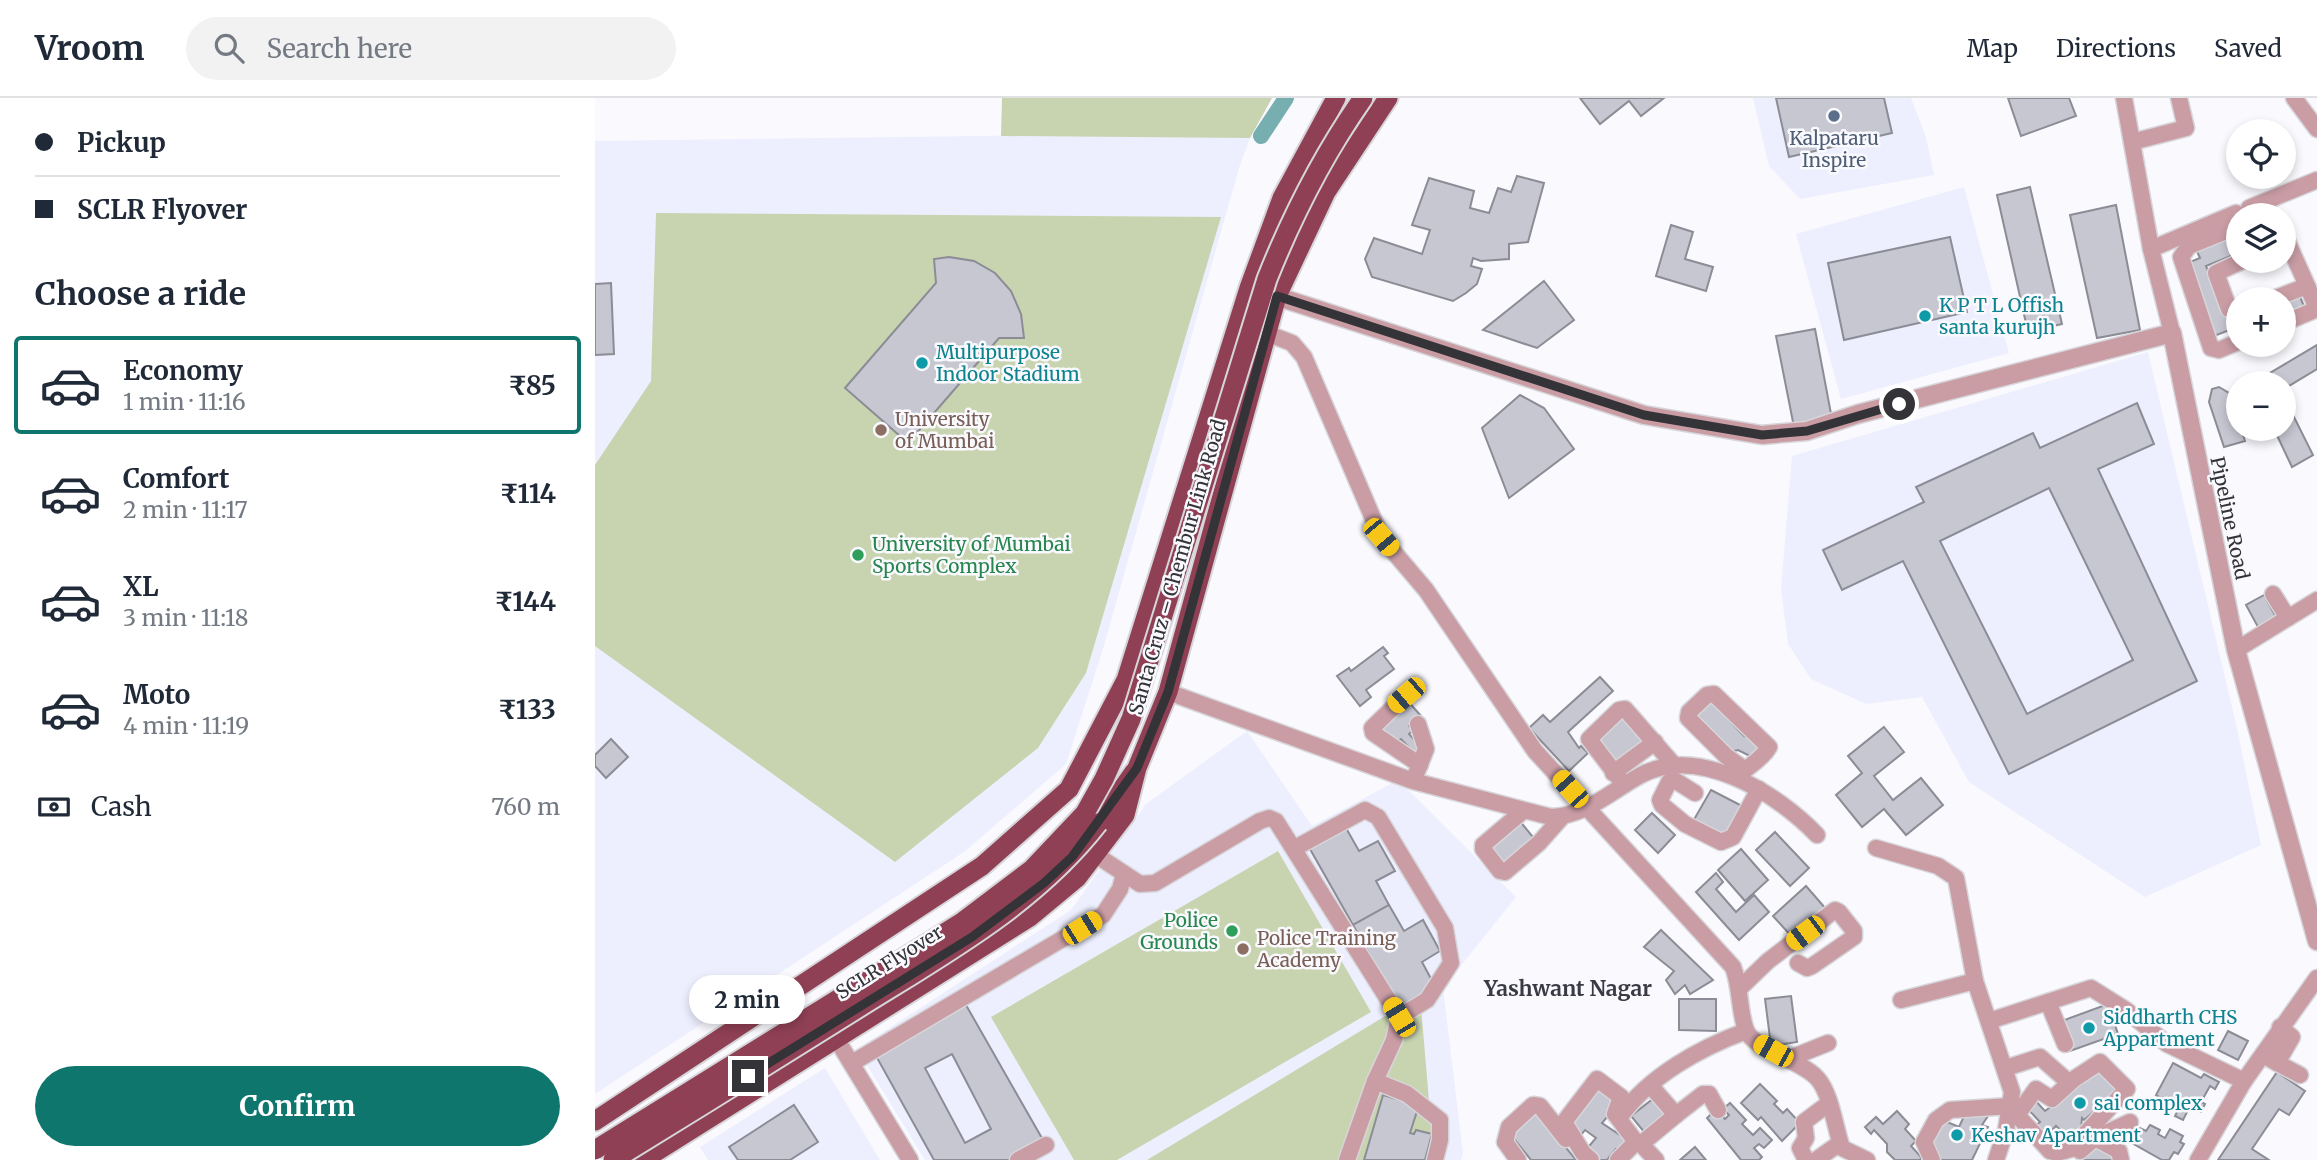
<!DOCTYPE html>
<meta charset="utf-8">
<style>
:root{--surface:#fff;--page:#f2f2f3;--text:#1f2937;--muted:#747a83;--line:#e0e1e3;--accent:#0f766e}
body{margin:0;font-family:Merriweather,serif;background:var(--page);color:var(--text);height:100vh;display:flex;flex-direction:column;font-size:26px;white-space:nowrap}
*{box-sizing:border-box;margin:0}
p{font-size:23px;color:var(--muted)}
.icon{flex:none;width:38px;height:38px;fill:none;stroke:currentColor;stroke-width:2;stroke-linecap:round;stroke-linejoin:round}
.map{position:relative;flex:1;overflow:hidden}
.side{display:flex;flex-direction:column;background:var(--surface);width:595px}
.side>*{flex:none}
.hud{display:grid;align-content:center;height:154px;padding:0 35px;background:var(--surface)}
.controls{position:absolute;left:1631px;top:21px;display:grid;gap:14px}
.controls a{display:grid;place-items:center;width:70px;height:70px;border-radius:50%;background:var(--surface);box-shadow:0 4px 10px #0003;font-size:35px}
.end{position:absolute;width:32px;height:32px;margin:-16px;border:9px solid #343438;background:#fff;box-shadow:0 0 0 4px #fff}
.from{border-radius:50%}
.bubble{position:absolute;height:49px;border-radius:24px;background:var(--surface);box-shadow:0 4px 10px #0003;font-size:23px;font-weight:700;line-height:49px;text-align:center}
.car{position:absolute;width:21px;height:42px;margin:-21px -10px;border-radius:9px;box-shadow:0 0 5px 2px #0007;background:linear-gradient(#f5c518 24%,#345 0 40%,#f5c518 0 76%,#345 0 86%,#f5c518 0)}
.hud b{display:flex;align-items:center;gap:24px;height:66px;font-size:26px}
.hud b+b{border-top:2px solid var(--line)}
.hud i{width:18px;height:18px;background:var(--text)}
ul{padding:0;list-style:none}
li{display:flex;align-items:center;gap:21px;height:98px;margin:0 14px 10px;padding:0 21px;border:4px solid transparent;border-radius:7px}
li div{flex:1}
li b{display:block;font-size:26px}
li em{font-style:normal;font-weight:700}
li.selected{border-color:var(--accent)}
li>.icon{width:63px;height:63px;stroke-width:1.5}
h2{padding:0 35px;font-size:32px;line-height:84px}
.pay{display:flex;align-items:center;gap:18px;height:77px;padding:0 35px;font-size:26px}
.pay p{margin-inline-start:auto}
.button{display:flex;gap:14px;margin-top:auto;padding:14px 35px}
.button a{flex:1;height:80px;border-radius:42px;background:var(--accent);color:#fff;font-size:28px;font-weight:700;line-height:80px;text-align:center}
header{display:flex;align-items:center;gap:42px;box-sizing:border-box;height:98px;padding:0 35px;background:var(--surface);border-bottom:2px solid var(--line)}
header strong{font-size:33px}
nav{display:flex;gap:38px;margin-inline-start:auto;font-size:24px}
.search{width:490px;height:63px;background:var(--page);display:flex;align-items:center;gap:18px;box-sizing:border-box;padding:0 24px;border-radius:38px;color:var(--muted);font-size:26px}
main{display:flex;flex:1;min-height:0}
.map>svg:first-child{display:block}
.built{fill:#eeeffe}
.green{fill:#c8d4b0}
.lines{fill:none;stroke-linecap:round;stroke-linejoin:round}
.canal{stroke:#77afb0;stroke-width:16}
.building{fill:#c6c7d1;stroke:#8b8c95;stroke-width:2;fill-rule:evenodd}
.minor-casing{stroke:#d6d6da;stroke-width:19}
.tertiary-casing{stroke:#d6d6da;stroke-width:21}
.trunk-casing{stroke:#d6d6da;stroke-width:23}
.minor{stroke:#ca9da5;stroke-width:16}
.tertiary{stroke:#ca9da5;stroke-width:18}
.trunk{stroke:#904054;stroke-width:19}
.trunk-bridge-casing{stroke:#d6d6da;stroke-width:23;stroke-linecap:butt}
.trunk-bridge{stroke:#904054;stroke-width:19}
.route{stroke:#343438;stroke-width:9}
.service-dot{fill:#5c6f8a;stroke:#f9f9fe;stroke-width:2.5}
.culture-dot{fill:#0f9aa8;stroke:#f9f9fe;stroke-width:2.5}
.education-dot{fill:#8d6e63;stroke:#f9f9fe;stroke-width:2.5}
.leisure-dot{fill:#2e9e5b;stroke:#f9f9fe;stroke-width:2.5}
.labels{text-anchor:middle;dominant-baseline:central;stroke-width:5;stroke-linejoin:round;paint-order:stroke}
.service-label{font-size:19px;fill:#4e5e75;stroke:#f9f9fe}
.culture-label{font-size:19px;fill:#0d838f;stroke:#f9f9fe;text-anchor:start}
.education-label{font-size:19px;fill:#785e54;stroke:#f9f9fe;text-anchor:start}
.street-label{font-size:19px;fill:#343438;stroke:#f9f9fe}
.leisure-label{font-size:19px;fill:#27864d;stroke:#f9f9fe;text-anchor:start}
.neighbourhood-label{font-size:21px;font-weight:bold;fill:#3a3a43;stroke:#f9f9fe}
</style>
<header>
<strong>Vroom</strong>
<div class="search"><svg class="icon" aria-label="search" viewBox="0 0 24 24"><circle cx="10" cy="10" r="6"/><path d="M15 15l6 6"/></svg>Search here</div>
<nav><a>Map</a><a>Directions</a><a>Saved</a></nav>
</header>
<main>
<section class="side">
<div class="hud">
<b><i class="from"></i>Pickup</b>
<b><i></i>SCLR Flyover</b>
</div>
<h2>Choose a ride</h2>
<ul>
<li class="selected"><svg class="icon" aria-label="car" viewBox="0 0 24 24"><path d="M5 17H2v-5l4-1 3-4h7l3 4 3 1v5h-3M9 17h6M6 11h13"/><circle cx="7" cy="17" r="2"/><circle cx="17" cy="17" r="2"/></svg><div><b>Economy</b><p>1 min · 11:16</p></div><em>₹85</em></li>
<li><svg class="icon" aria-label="car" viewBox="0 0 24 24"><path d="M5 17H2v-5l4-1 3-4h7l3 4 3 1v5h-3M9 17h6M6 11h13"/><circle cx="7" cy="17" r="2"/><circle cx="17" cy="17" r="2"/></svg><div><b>Comfort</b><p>2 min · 11:17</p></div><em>₹114</em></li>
<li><svg class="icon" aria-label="car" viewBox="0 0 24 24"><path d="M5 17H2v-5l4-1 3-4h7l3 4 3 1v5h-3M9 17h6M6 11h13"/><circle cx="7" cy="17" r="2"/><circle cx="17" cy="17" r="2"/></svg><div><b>XL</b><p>3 min · 11:18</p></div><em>₹144</em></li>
<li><svg class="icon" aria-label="car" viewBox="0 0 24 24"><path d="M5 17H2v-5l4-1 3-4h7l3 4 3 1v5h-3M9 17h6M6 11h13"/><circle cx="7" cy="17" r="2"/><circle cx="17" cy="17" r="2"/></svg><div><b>Moto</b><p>4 min · 11:19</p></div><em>₹133</em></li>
</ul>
<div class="pay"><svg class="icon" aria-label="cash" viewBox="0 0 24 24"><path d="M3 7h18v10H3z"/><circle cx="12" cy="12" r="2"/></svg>Cash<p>760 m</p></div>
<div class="button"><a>Confirm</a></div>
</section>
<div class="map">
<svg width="1722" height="1062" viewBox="0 0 1722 1062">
<rect width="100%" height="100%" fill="#f9f9fe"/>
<g class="built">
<path d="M469,0H677L655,40L644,70L508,551L471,666L369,754L0,996V43L468,37Z"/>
<path d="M1158,0H1316L1331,39L1339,77L1205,101L1174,68Z"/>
<path d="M1369,89L1414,255L1246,301L1201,136Z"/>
<path d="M1553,254L1641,626L1666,747L1550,799L1374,684L1327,599L1271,606L1216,581L1193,546L1186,491L1197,358Z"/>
<path d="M652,633L717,728L803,682L921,799L848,890L868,1056L866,1062H330L262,951L476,812L551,706Z"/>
<path d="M230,970L285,1062H113L105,1049Z"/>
</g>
<g class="green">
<path d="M407,0H677L655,40L406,38Z"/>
<path d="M61,115L626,119L491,575L443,650L300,764L0,548V367L56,283Z"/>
<path d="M683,753L776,914L522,1062H479L396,919Z"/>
<path d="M825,897L839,1062H552Z"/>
</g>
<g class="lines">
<path class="canal" d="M666,38L691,0"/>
</g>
<g class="building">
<path d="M985,0H1069L1046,18L1034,3L1005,26Z"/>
<path d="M1181,0H1289L1297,35L1194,59Z"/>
<path d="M1413,0H1474L1481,18L1426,38Z"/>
<path d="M922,78L949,85L933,144L914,146V161L886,163L878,160L876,168L887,171L882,186L871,195L858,203L777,179L770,161L779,140L827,156L835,132L817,127L834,80L879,93L875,110L894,115L903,90L916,94Z"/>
<path d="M1435,89L1467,226L1433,234L1402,97Z"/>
<path d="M1521,107L1545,232L1502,240L1475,117Z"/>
<path d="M1076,127L1098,134L1090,161L1118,169L1111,193L1061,178Z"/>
<path d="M1643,131V155L1611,168L1633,222L1643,218V241L1641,242L1637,231L1619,238L1590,166L1605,160L1600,149Z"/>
<path d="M1355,139L1372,214L1249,242L1233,165Z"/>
<path d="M354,159L379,163L400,175L416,193L426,216L429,240H404L313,345L250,290L341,185L339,161Z"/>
<path d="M949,183L979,222L942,250L888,232Z"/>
<path d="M16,185L19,256L0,257V186Z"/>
<path d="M1703,194L1711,213L1689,222V201Z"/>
<path d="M1220,231L1237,321L1199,329L1181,238Z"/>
<path d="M1722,247V271L1689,291V285H1658Z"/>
<path d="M1624,289L1634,295L1650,343L1629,349L1614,304L1617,291Z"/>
<path d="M925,297L949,310L979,351L914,400L887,330Z"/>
<path d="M1689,299L1718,357L1697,369L1679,331H1689Z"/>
<path d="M1542,305L1559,346L1503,371L1602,583L1414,676L1308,463L1247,492L1228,452L1329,404L1321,389L1438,335L1445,350ZM1454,390L1538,562L1432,616L1345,443Z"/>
<path d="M1669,497L1681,519L1663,529L1651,507Z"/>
<path d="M788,549L793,555L789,558L799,571L771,592L776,599L765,608L742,578L754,570L756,573Z"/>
<path d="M1005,579L1018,593L973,634L984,650L986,648L993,655L974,673L934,630L948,617L955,624Z"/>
<path d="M811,601L826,618L814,628L818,632L814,636L828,651L821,657L806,641L798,647L780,627Z"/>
<path d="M1115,602L1149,638L1169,646L1155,658L1143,652L1135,654L1098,618Z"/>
<path d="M1029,613L1053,642L1019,670L995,640Z"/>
<path d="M1289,629L1309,654L1279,678L1298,702L1326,680L1348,707L1311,737L1289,711L1267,729L1241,697L1267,675L1253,658Z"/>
<path d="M16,641L33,659L11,680L0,668V657Z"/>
<path d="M1116,692L1147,708L1128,740L1097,725Z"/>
<path d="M1057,715L1080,737L1063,755L1040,732Z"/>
<path d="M924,722L942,744L909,772L891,750Z"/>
<path d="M751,730L764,753L783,743L800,773L781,783L794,807L758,827L715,751Z"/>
<path d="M1180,734L1214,770L1195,788L1161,752Z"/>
<path d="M1146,751L1173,782L1150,803L1123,772Z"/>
<path d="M1121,775L1128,784L1121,791L1141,814L1159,797L1174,814L1144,842L1101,794Z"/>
<path d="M1211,788L1231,811L1199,841L1178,818Z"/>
<path d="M794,807L809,833L828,822L845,853L827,864L840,888L804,909L758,827Z"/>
<path d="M1066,832L1118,882L1095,896L1090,887L1080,896L1071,882L1079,873L1049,849Z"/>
<path d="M1196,898L1202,944L1176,948L1170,901Z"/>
<path d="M1084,901H1121V933L1084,932Z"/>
<path d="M1513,906L1523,936L1475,953L1464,924Z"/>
<path d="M371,907L448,1042L413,1062H339L281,958ZM357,956L396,1031L370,1045L330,970Z"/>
<path d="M1633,933L1653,943L1643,962L1623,952Z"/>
<path d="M1578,965L1606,980L1609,976L1624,984L1620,991L1615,988L1606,1004L1610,1006L1606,1014L1595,1008L1588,1022L1580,1018L1584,1010L1561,997Z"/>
<path d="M1508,970L1525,986L1505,1009L1489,1022L1487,1020L1486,1031L1475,1041L1461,1028L1450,1039L1440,1028L1445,1024L1429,1007L1437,999L1450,1013Z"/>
<path d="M1682,974L1710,993L1694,1017L1684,1011L1657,1051L1674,1062H1623Z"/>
<path d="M1001,984L1023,1006L1007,1025L1025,1037L1030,1033L1038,1042L1025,1054L1021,1051L1012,1062H1002L989,1054L1001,1040L990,1032L986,1037L971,1023Z"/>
<path d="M1165,986L1182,1003L1179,1006L1188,1015L1192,1011L1205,1025L1187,1043L1166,1019L1163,1022L1146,1005Z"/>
<path d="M788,997L824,1007L815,1035L819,1036L821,1032L837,1036L830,1062H769Z"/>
<path d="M1059,1000L1073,1017L1050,1035L1036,1018Z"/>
<path d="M1135,1005L1151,1022L1147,1026L1158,1037L1165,1030L1177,1042L1169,1050L1164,1046L1159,1050L1167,1059L1164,1062H1146L1112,1020L1118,1014H1124L1130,1021L1134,1017L1128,1011Z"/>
<path d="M199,1007L223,1044L195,1062H143L134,1049Z"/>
<path d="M1381,1011L1393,1018L1387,1027L1393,1029L1377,1062H1340L1331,1044L1345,1021L1364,1029L1370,1016L1378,1019Z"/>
<path d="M1302,1013L1314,1026L1310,1031L1321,1043L1316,1048L1327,1060L1324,1062H1300L1292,1054V1046L1279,1032L1276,1036L1270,1029L1281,1019L1288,1026Z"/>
<path d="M942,1014L981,1062H936L915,1036Z"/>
<path d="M1555,1027L1565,1032L1563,1036L1570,1040L1575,1031L1588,1038L1585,1044L1589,1046L1583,1056L1579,1054L1574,1062H1567L1537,1045L1545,1030L1551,1033Z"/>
<path d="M1498,1045L1520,1055L1519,1062H1483L1486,1056L1491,1059Z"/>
<path d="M1100,1049L1111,1062H1085Z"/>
</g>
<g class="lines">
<defs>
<g id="minor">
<path d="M1529,0L1556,151L1577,235"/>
<path d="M1699,0L1722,31"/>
<path d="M1537,44L1591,30L1584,0"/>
<path d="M1654,110L1722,82"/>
<path d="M1643,128L1594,148L1586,159L1616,250L1624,252L1643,244"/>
<path d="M1689,136L1722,210"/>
<path d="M1556,151L1641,115"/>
<path d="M1678,201L1712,188"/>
<path d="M1643,215L1634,211L1621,175L1647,163"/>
<path d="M1689,225L1722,211"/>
<path d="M671,235L697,245L709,259L786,439L831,492L940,653L1138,869C1146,890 1144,914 1151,932C1159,952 1206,962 1222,980C1236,995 1240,1030 1247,1050L1272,1062"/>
<path d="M1678,496L1693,520"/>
<path d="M1641,552L1722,502"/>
<path d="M573,594L818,683L956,719C991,718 1016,693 1046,677C1104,646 1183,696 1222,737"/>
<path d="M811,597L777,630L778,635L825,667"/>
<path d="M1018,675L1060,644"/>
<path d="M821,676L831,651L823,626"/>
<path d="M1142,680C1152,668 1166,663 1174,649L1119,596L1112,597L1094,614L1093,620L1131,658L1149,671"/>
<path d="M1029,687L994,641L1024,612L1030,611L1079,667"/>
<path d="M1100,695L1081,683L1074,684L1065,702L1067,707L1090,726L1126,744L1138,739L1164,691"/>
<path d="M928,713L888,747V751L905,773L910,774L944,745L967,719"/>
<path d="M700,750L770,712L783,719L850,830L856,865L832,902L804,919"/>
<path d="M1281,750L1343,768L1361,780L1380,883"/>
<path d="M501,757L545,786L560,785L665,723L674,720L681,723L804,919L799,942L780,983L752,1062"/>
<path d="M1146,889L1173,863L1240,812L1244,814L1259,833V839L1217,868L1212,870L1203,865"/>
<path d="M1306,902L1380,883L1417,994L1411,1032L1401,1062"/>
<path d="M1453,904L1470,946"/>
<path d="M1394,923L1496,890L1531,912L1572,946L1649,983"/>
<path d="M242,942L315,1062"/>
<path d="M1193,961L1233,945"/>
<path d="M1675,961L1705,977"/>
<path d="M257,965L508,817L525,791L529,776"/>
<path d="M1682,965L1697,939L1685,929"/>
<path d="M1411,970L1445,959L1470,981"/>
<path d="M780,983L812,996L845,1022V1042L840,1062"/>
<path d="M1055,987L1081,1017L1046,1046L1061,1062"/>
<path d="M1414,1013L1422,1017L1455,1053L1462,1055L1476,1051L1532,991L1505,964L1479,981L1457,1001L1441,991L1422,1017"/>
<path d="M1081,1017L1108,996H1114L1123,1012"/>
<path d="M1025,1019C1054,978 1105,950 1151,933"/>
<path d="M1500,1040L1524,1053L1526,1062"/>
<path d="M1485,1053L1500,1040L1535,1024"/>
<path d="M423,1062L451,1047"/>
<path d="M923,1062L910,1044L914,1029L938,1007L945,1008L971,1041"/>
<path d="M996,1062L988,1055L969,1024L1002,981L1026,999L1020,1016L1041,1044L1023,1062"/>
<path d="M1211,1062L1205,1050L1211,1040L1209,1024L1233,1006"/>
<path d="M1221,1062L1245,1045"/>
<path d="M1337,1062L1329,1044L1341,1022L1355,1012L1415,1008"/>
<path d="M1603,1062L1649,983L1722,880"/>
</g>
<path id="tertiary" d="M671,195L1049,317L1167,337L1212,333L1263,316L1577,235L1641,552L1722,843"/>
<g id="trunk">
<path d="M503,725L539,674"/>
<path d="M0,1023L387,768L474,691L531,582L654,190L687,100L741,0"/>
<path d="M48,1062L435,819L482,780L530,717L542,670L573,594L682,198L731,94L793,0"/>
</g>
</defs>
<use href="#minor" class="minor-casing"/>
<use href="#tertiary" class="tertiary-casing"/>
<use href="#trunk" class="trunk-casing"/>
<use href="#minor" class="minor"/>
<use href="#tertiary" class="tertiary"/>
<use href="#trunk" class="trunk"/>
<defs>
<g id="trunk-bridge">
<path d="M0,1052L367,824L437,771L490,715L509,681L536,621L672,181C698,116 728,57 768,0"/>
<path d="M18,1062C101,1011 183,960 266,908C351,855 440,806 503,725"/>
</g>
</defs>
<use href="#trunk-bridge" class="trunk-bridge-casing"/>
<use href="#trunk-bridge" class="trunk-bridge"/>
</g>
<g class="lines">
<path class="route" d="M153,978L377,839L449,785L477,759L542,670L573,594L682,198L1049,317L1167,337L1212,333L1304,306"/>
</g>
<circle class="service-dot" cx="1239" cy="18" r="7"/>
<g class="culture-dot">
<circle cx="1330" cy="218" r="7"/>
<circle cx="327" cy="265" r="7"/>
<circle cx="1494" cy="930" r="7"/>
<circle cx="1485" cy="1005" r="7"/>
<circle cx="1362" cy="1037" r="7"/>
</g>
<g class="education-dot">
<circle cx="286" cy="332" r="7"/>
<circle cx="648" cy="851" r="7"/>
</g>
<g class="leisure-dot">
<circle cx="263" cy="457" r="7"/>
<circle cx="637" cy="833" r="7"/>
</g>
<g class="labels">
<g class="service-label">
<text x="1239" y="40">Kalpataru<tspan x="1239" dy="22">Inspire</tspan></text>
</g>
<g class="culture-label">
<text x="1344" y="207">K P T L Offish<tspan x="1344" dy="22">santa kurujh</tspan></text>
<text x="341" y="254">Multipurpose<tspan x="341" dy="22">Indoor Stadium</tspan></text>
<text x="1508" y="919">Siddharth CHS<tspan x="1508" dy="22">Appartment</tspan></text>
<text x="1499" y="1005">sai complex</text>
<text x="1376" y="1037">Keshav Apartment</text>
</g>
<g class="education-label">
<text x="300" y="321">University<tspan x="300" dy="22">of Mumbai</tspan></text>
<text x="662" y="840">Police Training<tspan x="662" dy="22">Academy</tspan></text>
</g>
<g class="street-label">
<text transform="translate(1635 420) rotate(78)">Pipeline Road</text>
<text transform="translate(582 469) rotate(-74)">Santa Cruz – Chembur Link Road</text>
<text transform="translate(294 864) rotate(-32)">SCLR Flyover</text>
</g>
<g class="leisure-label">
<text x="277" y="446">University of Mumbai<tspan x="277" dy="22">Sports Complex</tspan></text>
<text x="623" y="822" text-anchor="end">Police<tspan x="623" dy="22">Grounds</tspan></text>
</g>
<g class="neighbourhood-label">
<text x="973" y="890">Yashwant Nagar</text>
</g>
</g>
</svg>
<div class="controls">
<a><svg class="icon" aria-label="locate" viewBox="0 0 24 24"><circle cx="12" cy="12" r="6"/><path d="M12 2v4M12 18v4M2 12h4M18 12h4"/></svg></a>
<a><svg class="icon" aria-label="layers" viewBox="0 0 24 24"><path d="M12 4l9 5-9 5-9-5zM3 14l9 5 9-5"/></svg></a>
<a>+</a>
<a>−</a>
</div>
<i class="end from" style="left:1304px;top:306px"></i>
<i class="end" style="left:153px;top:978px"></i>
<div class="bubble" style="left:94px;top:877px;width:116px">2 min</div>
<i class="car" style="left:786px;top:439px;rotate:140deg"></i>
<i class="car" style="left:811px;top:597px;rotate:229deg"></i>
<i class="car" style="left:975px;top:691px;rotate:318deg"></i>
<i class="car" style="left:487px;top:830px;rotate:58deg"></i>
<i class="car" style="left:1210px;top:835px;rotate:233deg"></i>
<i class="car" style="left:804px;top:919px;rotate:329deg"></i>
<i class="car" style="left:1178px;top:953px;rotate:299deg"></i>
</div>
</main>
